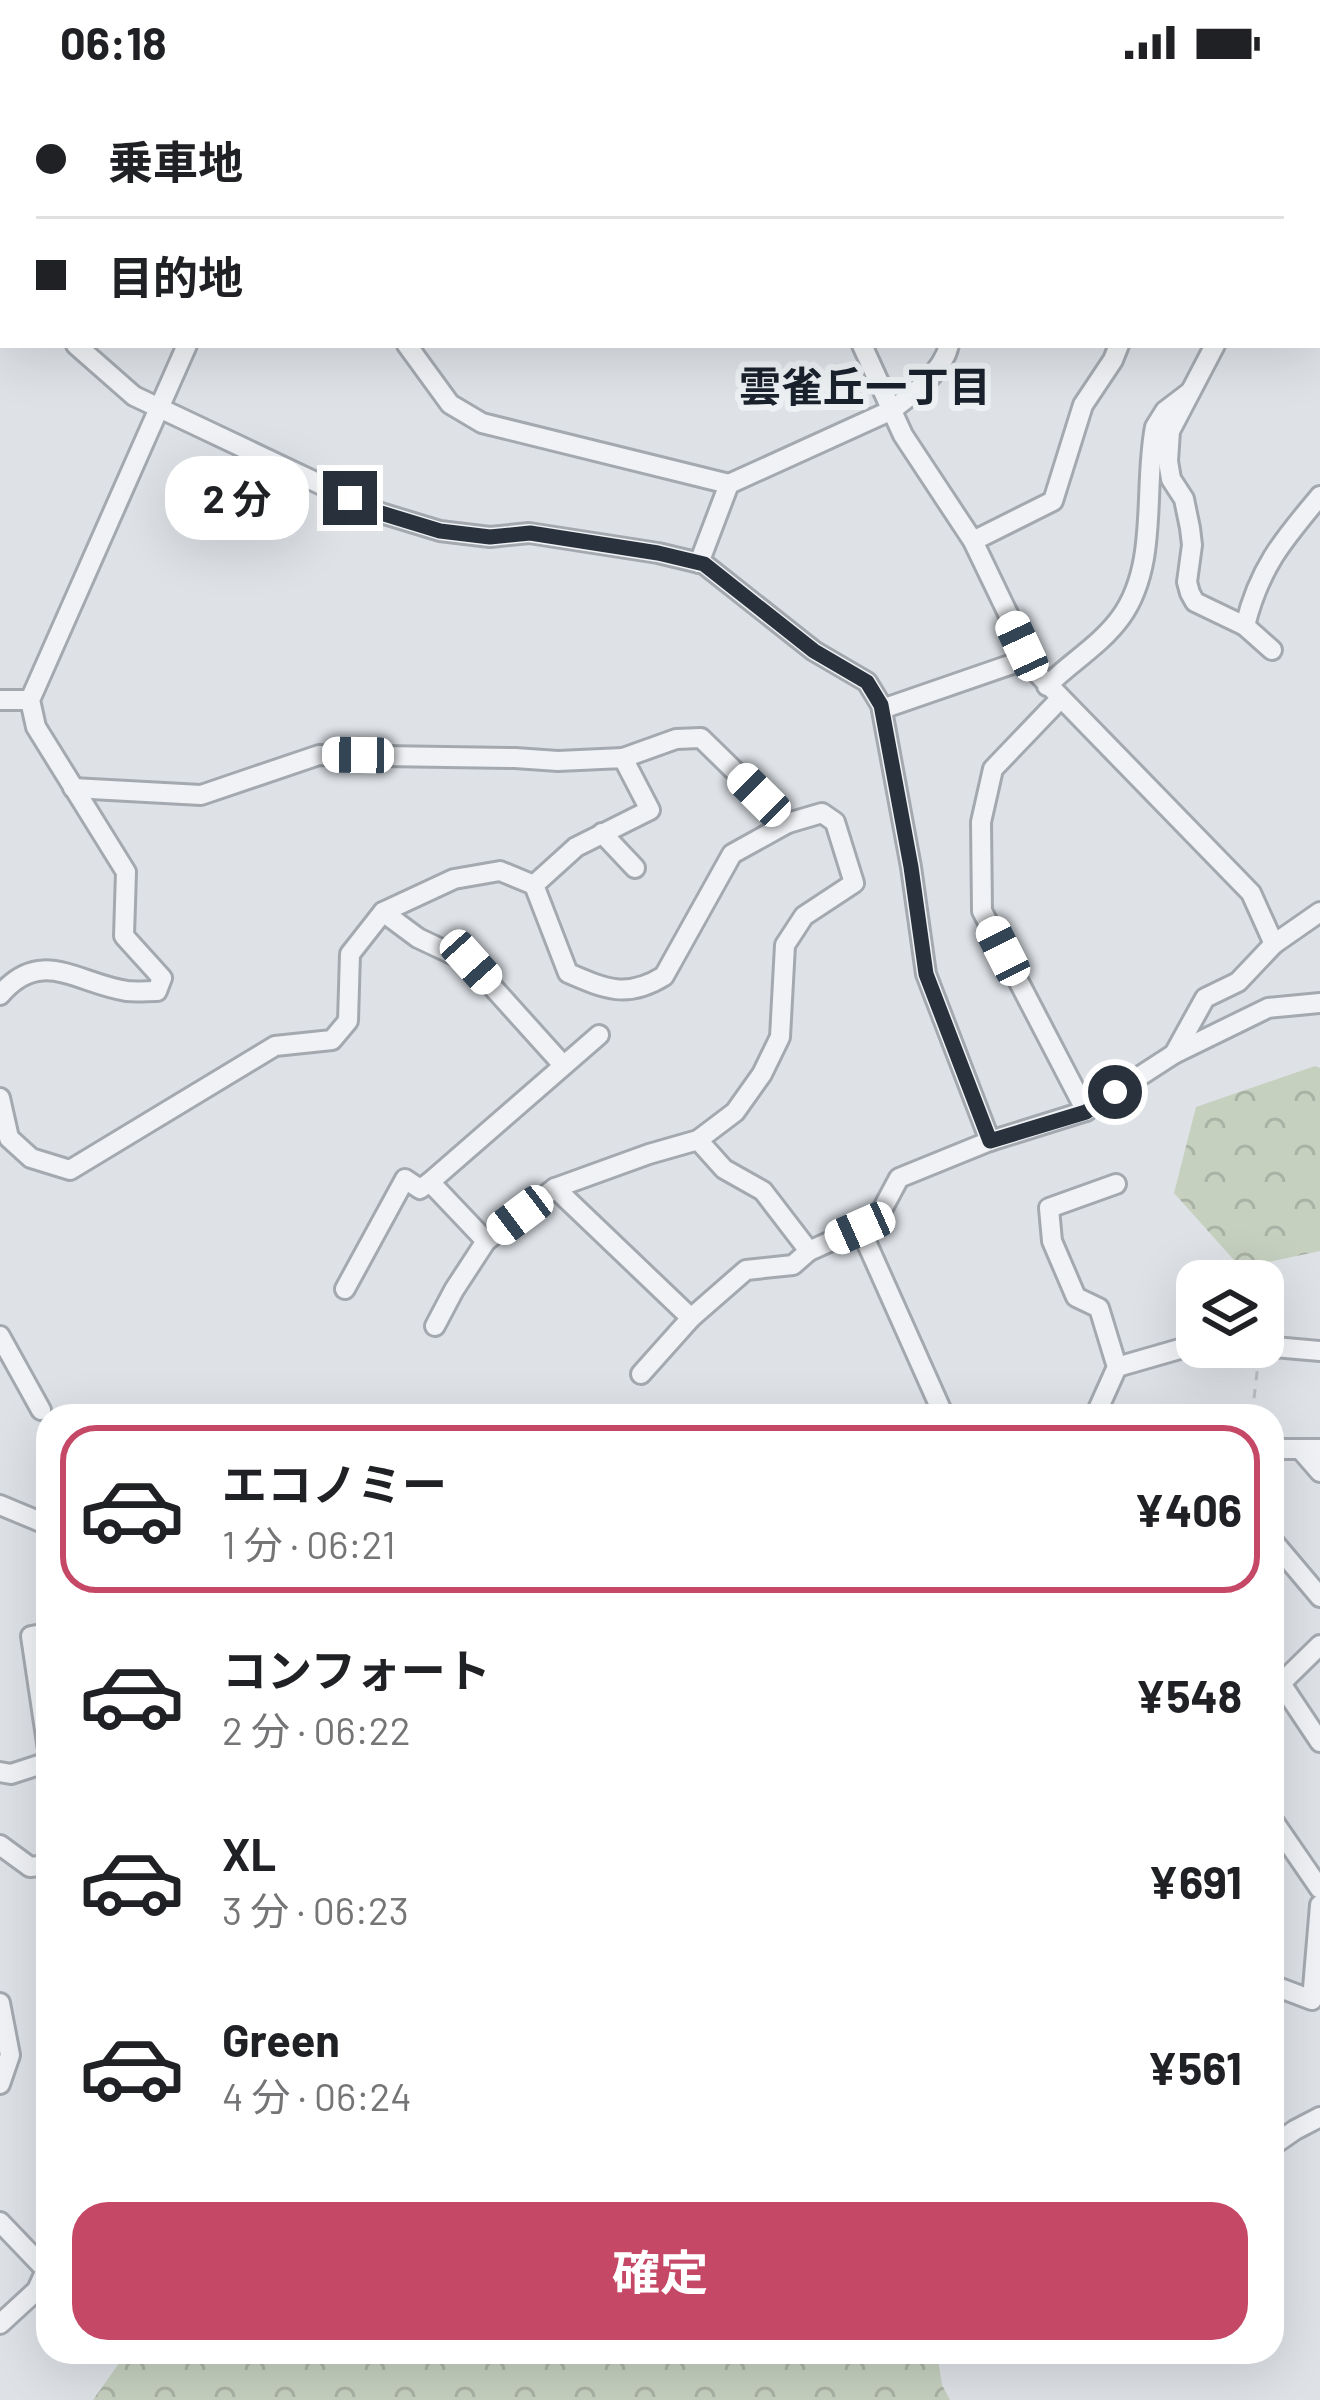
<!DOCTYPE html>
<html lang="ja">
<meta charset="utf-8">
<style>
:root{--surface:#fff;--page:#f2f2f2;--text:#202124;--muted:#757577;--line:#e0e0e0;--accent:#c64867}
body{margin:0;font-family:Barlow,"Noto Sans JP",sans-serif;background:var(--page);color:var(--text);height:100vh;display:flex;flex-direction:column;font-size:45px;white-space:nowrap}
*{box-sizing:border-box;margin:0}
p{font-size:39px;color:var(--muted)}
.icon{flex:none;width:66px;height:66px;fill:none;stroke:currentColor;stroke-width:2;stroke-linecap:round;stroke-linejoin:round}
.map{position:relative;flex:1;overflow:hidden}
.drawer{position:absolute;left:36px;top:1320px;width:1248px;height:960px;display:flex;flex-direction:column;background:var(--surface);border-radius:36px;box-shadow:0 12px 48px #0002}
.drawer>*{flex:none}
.banner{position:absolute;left:0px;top:0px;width:1320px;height:264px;box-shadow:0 12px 48px #0002;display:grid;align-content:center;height:264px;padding:0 36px;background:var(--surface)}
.fabs{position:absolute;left:1176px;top:1176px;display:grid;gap:24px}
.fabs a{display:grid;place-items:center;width:108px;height:108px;border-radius:24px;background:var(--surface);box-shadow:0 12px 48px #0002;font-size:60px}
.end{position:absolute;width:54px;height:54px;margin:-27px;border:15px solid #28313c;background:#fff;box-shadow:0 0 0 6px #fff}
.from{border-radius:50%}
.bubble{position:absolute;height:84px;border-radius:36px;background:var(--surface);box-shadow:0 12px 48px #0002;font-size:39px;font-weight:700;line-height:84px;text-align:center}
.car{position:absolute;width:36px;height:72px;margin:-36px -18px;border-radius:15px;box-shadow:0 0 9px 3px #0007;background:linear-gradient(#fff 24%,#345 0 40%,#fff 0 76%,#345 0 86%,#fff 0)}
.banner b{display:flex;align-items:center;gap:42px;height:114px;font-size:45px}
.banner b+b{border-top:3px solid var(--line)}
.banner i{width:30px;height:30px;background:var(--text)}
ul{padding:21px 0 0;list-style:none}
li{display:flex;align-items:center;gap:36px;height:168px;margin:0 24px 18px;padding:0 12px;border:6px solid transparent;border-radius:36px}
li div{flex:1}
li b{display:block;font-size:45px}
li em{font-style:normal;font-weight:700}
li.selected{border-color:var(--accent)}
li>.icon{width:108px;height:108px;stroke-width:1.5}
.button{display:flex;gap:24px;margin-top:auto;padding:24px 36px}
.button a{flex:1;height:138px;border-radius:36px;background:var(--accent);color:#fff;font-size:48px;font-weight:700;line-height:138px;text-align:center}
.status{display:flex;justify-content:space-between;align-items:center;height:84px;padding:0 60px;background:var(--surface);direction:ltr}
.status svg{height:33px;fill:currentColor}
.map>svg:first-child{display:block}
.forest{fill:url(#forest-crowns)}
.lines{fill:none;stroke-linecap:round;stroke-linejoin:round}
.minor-casing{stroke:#a4a9b0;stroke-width:24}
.path{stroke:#bcc0c5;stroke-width:3;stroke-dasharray:9 9;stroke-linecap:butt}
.minor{stroke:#f0f2f5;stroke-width:18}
.rail-casing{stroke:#78838f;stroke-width:10}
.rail{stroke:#edf1f4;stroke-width:6;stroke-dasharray:18;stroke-linecap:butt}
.route{stroke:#28313c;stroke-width:15}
.labels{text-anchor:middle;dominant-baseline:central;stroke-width:12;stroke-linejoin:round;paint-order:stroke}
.neighbourhood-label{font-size:42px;font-weight:bold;fill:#1a222d;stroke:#edf1f4}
</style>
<div class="status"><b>06:18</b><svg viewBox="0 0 49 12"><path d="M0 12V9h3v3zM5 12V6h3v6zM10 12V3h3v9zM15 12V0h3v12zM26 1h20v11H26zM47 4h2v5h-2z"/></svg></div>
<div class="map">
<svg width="1320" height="2316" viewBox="0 0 1320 2316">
<defs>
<pattern id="forest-crowns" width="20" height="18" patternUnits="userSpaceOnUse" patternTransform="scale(3)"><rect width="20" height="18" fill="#c5d0bf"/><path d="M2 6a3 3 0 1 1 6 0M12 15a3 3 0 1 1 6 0" fill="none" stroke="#a9b3a5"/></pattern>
</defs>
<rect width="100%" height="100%" fill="#dee2e7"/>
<g class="forest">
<path d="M1315,982L1320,984V1167L1241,1184L1174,1109L1196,1023Z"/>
<path d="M127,2268H762L779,2273L787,2268H937L942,2301L950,2316H93Z"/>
</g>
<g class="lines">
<defs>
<g id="minor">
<path d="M217,0L222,3"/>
<path d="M619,0L623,3"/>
<path d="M57,3L60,0"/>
<path d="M237,3L242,0"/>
<path d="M1060,3L1062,0"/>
<path d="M1201,3L1202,0"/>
<path d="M1317,19L1320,12"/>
<path d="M0,28L3,30"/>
<path d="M0,150L3,148"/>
<path d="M1317,153L1320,152"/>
<path d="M0,194L3,197"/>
<path d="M76,261L134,312L381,429L440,447L490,453L529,449L658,469L704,480L814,567L867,598L881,621L911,783L926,890L990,1057"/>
<path d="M407,261L450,320L482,339L729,400"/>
<path d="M862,261L903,351L973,457L1036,588L1251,809L1274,860"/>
<path d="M1215,261L1170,347L1168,377L1171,395L1184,415L1190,444L1192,461L1187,498L1190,509L1195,518L1245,542"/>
<path d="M973,457L1053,417L1083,321L1113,276L1119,261"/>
<path d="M699,479L729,400L892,326C913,310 943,288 949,261"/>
<path d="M1272,566L1245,542C1259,484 1283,456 1320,412"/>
<path d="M1047,602C1068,580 1101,561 1121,533C1159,480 1143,404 1155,343L1165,327L1190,308"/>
<path d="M1060,615L993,685L981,738L982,827L1086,1027"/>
<path d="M0,616H30"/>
<path d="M882,625L1027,575"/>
<path d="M623,674L676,655L701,654L788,739L822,729L835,738L854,799L804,832L785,861L780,953L762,990L735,1028L698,1056"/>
<path d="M602,749L635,784"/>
<path d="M534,801L568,889C605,905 627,915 664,892L732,770L788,739"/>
<path d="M383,828L418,854L471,879L563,981"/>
<path d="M0,911C41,862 78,900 127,907C136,908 147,907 157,907L162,894L124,852L126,788L36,643L30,616L187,261"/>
<path d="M1174,970L1205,914L1238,898L1274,860L1320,828"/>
<path d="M0,1014L9,1054L31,1074L70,1086L275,962L332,956L348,937L350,870L383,828L454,795L500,787L534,801L576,763L650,726L623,674L558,677L515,674L319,671L201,711L73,704"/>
<path d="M430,1098L486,1157"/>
<path d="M555,1104L691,1234L746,1186L793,1181L809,1167"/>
<path d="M860,1144L944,1332"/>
<path d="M345,1205L405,1095L420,1105L430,1098L599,951"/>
<path d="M435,1242L454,1206L486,1157L555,1104L649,1070L698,1056L724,1085L763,1107L809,1167L876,1137L899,1094L990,1057L1086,1027L1174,970L1268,924L1320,919"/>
<path d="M0,1252L41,1326"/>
<path d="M1263,1262L1320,1267"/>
<path d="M1117,1283L1197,1260"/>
<path d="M641,1290L691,1234"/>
<path d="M1095,1332L1117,1283L1099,1224L1076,1213L1052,1157L1049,1124L1116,1100"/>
<path d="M1272,1365H1320"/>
<path d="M1300,1365L1320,1388"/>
<path d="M0,1421L48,1441"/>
<path d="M1272,1456L1320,1513"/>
<path d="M48,1549L31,1552L48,1666"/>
<path d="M1272,1586L1320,1658"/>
<path d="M1272,1608L1320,1561"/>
<path d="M0,1688L11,1690L48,1678"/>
<path d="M1272,1735L1320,1805"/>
<path d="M0,1761L30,1783L48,1781"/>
<path d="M1272,1901L1312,1916L1320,1821"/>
<path d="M0,1919L10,1971L0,2000"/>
<path d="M1272,2062L1295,2046L1320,2033"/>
<path d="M0,2138L46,2186L37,2206L0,2240"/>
</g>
</defs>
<use href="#minor" class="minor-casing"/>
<path class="path" d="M1252,1332L1258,1280"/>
<use href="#minor" class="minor"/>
<defs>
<g id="rail">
<path d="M190,3L193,0"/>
<path d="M0,138L3,137"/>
</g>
</defs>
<use href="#rail" class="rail-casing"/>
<use href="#rail" class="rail"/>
</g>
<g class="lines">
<path class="route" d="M350,414L381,429L440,447L490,453L530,449L658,469L704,480L814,567L867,598L881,621L911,783L926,890L990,1057L1086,1028L1115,1008"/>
</g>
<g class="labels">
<g class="neighbourhood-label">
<text x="865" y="301">雲雀丘一丁目</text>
</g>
</g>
</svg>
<div class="fabs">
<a><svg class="icon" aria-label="layers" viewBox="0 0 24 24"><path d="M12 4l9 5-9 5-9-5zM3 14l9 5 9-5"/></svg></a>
</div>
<i class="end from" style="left:1115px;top:1008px"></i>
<i class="end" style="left:350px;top:414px"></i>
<div class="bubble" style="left:165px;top:372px;width:144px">2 分</div>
<i class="car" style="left:1022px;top:562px;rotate:335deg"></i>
<i class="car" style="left:358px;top:671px;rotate:271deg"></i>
<i class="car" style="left:759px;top:711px;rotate:315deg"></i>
<i class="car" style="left:1003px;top:867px;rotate:333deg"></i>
<i class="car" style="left:471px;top:878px;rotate:138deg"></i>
<i class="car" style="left:520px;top:1131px;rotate:233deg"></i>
<i class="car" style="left:860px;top:1144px;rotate:246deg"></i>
<div class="banner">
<b><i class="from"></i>乗車地</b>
<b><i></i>目的地</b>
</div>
<section class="drawer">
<ul>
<li class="selected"><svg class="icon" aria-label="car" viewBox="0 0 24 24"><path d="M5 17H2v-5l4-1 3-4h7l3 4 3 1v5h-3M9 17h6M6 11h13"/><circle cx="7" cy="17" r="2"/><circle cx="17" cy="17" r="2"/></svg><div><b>エコノミー</b><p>1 分 · 06:21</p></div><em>¥406</em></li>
<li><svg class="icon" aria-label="car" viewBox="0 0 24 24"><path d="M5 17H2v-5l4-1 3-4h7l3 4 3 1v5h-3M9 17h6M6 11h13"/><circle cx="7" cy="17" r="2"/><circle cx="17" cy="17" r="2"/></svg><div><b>コンフォート</b><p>2 分 · 06:22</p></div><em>¥548</em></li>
<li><svg class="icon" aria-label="car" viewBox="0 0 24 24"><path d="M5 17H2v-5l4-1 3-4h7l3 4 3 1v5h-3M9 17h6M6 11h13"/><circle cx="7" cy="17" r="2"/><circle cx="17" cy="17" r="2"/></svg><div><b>XL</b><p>3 分 · 06:23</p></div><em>¥691</em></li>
<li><svg class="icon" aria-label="car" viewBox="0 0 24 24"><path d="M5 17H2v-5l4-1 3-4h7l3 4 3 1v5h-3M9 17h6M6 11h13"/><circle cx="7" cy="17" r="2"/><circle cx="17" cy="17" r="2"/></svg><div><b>Green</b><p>4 分 · 06:24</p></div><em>¥561</em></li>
</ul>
<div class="button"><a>確定</a></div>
</section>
</div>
